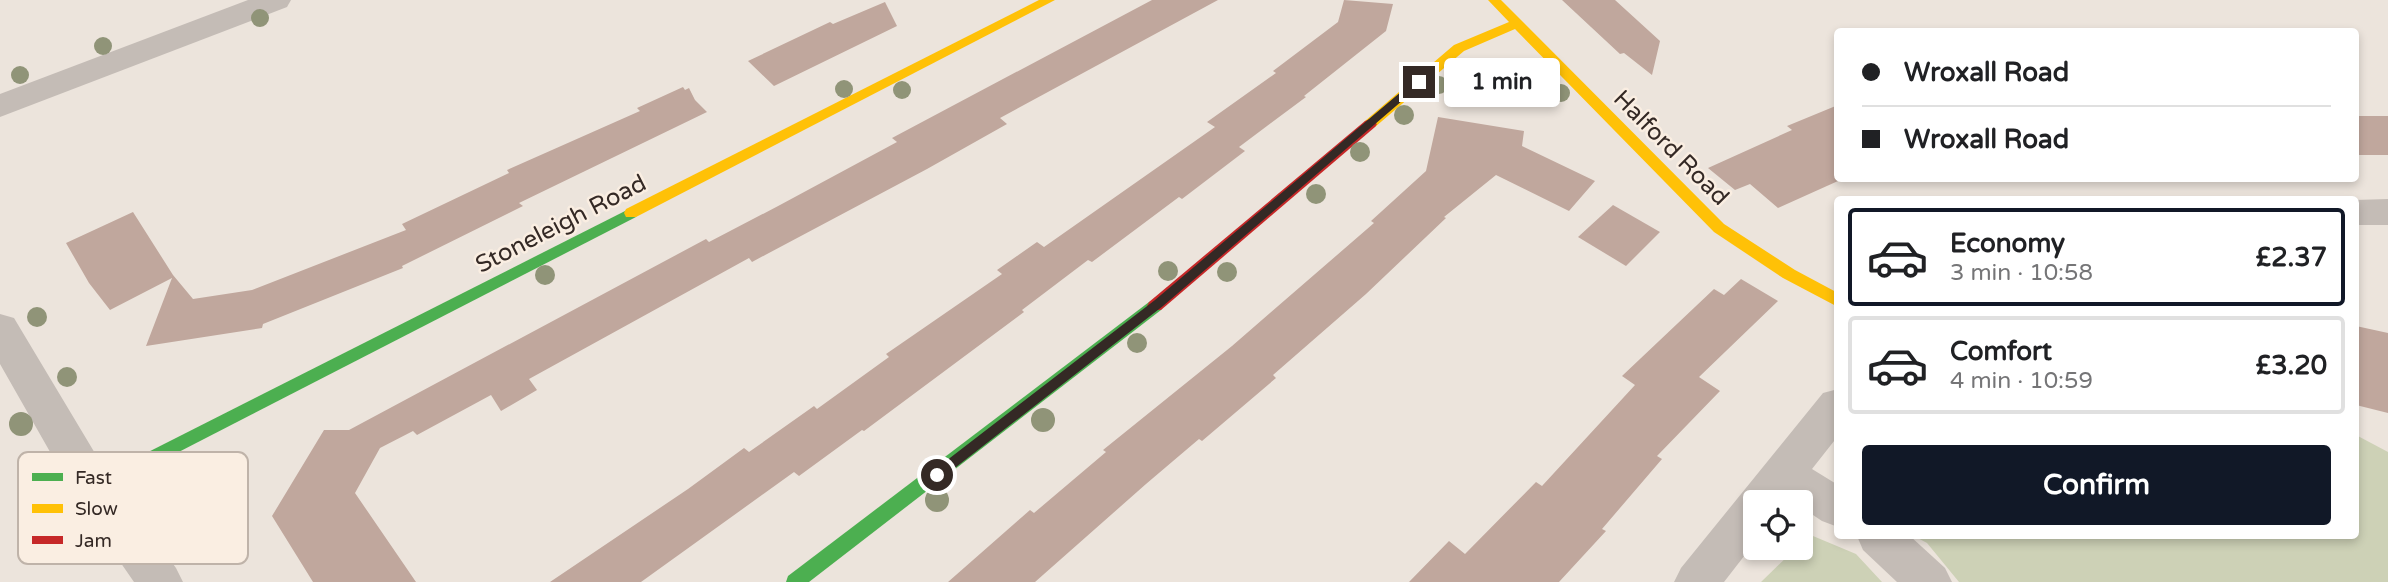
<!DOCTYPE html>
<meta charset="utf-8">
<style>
:root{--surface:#fff;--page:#f6f6f6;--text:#202124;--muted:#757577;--line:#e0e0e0;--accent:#111827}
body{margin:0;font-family:"Varela Round",sans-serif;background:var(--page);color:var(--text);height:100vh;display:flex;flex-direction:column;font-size:26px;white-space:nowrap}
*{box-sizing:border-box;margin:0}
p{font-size:23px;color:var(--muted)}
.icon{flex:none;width:38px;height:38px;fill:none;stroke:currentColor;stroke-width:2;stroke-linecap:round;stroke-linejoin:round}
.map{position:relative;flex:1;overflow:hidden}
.sheet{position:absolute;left:1834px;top:196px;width:525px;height:343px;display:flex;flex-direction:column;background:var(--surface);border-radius:7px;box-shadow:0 4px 10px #0003}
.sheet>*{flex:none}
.top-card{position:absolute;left:1834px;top:28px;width:525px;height:154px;border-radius:7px;box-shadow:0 4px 10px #0003;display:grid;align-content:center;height:154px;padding:0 28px;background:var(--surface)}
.tools{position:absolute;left:1743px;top:490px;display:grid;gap:14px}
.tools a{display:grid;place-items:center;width:70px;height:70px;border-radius:7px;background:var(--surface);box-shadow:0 4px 10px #0003;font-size:35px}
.end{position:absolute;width:32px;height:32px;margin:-16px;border:9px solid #342925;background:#fff;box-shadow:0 0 0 4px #fff}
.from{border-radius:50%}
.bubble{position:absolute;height:49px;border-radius:7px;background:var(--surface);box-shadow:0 4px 10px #0003;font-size:23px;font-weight:700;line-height:49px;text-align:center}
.top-card b{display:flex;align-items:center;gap:24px;height:66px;font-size:26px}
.top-card b+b{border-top:2px solid var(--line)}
.top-card i{width:18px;height:18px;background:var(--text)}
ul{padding:12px 0 0;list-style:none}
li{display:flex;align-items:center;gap:21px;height:98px;margin:0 14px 10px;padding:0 14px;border:4px solid var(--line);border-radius:7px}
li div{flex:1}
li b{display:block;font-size:26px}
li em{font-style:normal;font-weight:700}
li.selected{border-color:var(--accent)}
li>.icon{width:63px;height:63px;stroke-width:1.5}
.action{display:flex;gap:14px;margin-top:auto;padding:14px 28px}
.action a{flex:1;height:80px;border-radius:7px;background:var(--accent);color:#fff;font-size:28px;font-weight:700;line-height:80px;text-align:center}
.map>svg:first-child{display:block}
.green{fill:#cdd1b6}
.building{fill:#c0a79d}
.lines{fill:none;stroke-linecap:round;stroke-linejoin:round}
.street{fill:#c4bcb6;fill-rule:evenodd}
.fast{fill:#4caf50;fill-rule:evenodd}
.slow{fill:#ffc107;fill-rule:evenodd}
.jam{fill:#c62828;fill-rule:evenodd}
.tree{fill:#909478}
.route{fill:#342925}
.labels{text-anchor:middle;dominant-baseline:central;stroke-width:5;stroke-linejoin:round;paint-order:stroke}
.street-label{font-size:24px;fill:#342925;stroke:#faeee2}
.key{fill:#faeee2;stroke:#bfb3a9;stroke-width:2}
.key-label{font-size:19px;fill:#342925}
</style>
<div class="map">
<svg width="2388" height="582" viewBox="0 0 2388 582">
<rect width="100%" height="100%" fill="#ece4dc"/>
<g class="green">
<path d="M2356,435L2388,452V582H1959L1927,543L1914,536H2356Z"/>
<path d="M1813,536L1856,554L1882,582H1761L1796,548H1801V543Z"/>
</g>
<g class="building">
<path d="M1152,0H1218L1000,118L1007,124L927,169L752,262L749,258L529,379L537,390L501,411L491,395L417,435L413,431L380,448L355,493L416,582H313L272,516L324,430H349L706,239L709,242L780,205L897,142L892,138Z"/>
<path d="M1344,0L1393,4L1386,31L1304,96L1306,97L1239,147L1245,151L1182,199L1179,197L1092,262L1088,260L1022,310L1024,312L864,431L862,430L799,476L794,472L641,582H550L688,489L744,448L749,452L814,406L817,409L889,357L886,354L1002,274L997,270L1037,242L1044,247L1215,127L1207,122L1276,73L1273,71L1338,22Z"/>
<path d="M1562,0H1615L1660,41L1652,75L1624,53L1620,54Z"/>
<path d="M885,2L897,26L774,86L748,61L830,22L833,24Z"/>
<path d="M683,87L685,90L689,88L695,100L707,112L519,203L523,206L402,266L403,268L263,324L262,328L146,346L172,278L110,310L89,283L66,243L133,212L173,275L193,299L252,290L406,230L402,224L509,173L507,170L640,111L637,108Z"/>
<path d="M1838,105V181L1778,208L1750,184L1735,190L1708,168L1792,130L1787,126Z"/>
<rect x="2356" y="116" width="32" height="39"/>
<path d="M1438,117L1524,131L1522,146L1595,181L1569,211L1496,175L1444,217L1446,218L1366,294L1273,375L1276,378L1202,441L1199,439L1146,484L1035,582H948L1030,510L1034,513L1106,452L1103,450L1232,346L1374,223L1371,221L1426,171Z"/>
<path d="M1613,205L1660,232L1626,266L1578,237Z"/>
<path d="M1741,279L1778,301L1699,377L1720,391L1657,456L1662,459L1602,529L1606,531L1559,582H1409L1449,541L1465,554L1536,482L1542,486L1635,385L1622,376L1714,289L1724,295Z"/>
<path d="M2356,326L2388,333V413L2356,405Z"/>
</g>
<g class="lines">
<g class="street">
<path d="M248,0H291L287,7L0,117V94Z"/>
<path d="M2388,199V225H2356L2355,200Z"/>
<path d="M0,314L14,318L108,475L176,568L183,582H134L78,501L0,364Z"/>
<path d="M1838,389V436L1812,469L1838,485V527L1822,521L1801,507V502L1789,500L1787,502H1755V542L1724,582H1674L1681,568L1823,393Z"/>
<path d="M1857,536H1910L1945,568L1952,582H1897L1863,550Z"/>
</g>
<g class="fast">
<path d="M631,208L638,213L636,217L99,493L93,496L87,493L84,488L87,483Z"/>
<path d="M1155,300L1161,302L1163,306L1161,310L809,582H786L788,576L1149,302Z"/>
</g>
<g class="slow">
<path d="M1039,0H1055L636,217H626L624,213L626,209Z"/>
<path d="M1488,0H1501L1724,224L1795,270L1838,293V307L1783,278L1714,232L1515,29L1464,51L1375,127H1365L1363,124L1365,121L1454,45L1509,22Z"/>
</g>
<path class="jam" d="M1370,119L1377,124L1375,127L1161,310H1149L1147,306L1149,302L1365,121Z"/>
</g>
<g class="tree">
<circle cx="260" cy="18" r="9"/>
<circle cx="103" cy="46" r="9"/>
<circle cx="20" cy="75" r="9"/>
<circle cx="1439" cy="85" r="9"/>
<circle cx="844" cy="89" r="9"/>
<circle cx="902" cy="90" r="9"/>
<circle cx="1561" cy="93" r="9"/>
<circle cx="1404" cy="115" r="10"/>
<circle cx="1360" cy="152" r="10"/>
<circle cx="1316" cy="194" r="10"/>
<circle cx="1168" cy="271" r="10"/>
<circle cx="1227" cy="272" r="10"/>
<circle cx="545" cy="275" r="10"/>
<circle cx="37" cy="317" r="10"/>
<circle cx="1137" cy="343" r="10"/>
<circle cx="67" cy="377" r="10"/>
<circle cx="1043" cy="420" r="12"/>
<circle cx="21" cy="424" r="12"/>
<circle cx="937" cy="500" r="12"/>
</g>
<path class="route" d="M1415,80L1424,82L1163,306L942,478H933V471L1155,300Z"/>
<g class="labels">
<g class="street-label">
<text transform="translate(1671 148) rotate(45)">Halford Road</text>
<text transform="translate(561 224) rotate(-27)">Stoneleigh Road</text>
</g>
</g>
<rect x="18" y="452" width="230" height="112" rx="10" class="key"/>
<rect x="32" y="473" width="31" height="8" fill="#4caf50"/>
<rect x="32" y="504" width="31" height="9" fill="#ffc107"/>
<rect x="32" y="536" width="31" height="8" fill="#c62828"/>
<g class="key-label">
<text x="75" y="484">Fast</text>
<text x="75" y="515">Slow</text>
<text x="75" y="547">Jam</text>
</g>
</svg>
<div class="tools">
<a><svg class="icon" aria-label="locate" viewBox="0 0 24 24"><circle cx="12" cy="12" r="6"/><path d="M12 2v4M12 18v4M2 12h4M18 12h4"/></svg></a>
</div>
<i class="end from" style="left:937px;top:475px"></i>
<i class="end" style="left:1419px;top:82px"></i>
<div class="bubble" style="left:1444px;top:58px;width:116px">1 min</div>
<div class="top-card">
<b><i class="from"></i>Wroxall Road</b>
<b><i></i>Wroxall Road</b>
</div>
<section class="sheet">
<ul>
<li class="selected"><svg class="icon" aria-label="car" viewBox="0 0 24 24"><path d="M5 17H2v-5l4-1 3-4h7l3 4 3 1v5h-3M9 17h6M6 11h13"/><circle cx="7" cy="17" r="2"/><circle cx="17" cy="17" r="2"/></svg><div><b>Economy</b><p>3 min · 10:58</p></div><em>£2.37</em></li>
<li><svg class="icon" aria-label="car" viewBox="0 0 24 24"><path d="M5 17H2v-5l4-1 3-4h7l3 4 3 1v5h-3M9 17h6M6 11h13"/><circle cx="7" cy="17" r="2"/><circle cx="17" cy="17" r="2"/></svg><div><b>Comfort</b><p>4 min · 10:59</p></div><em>£3.20</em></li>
</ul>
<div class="action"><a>Confirm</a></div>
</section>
</div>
